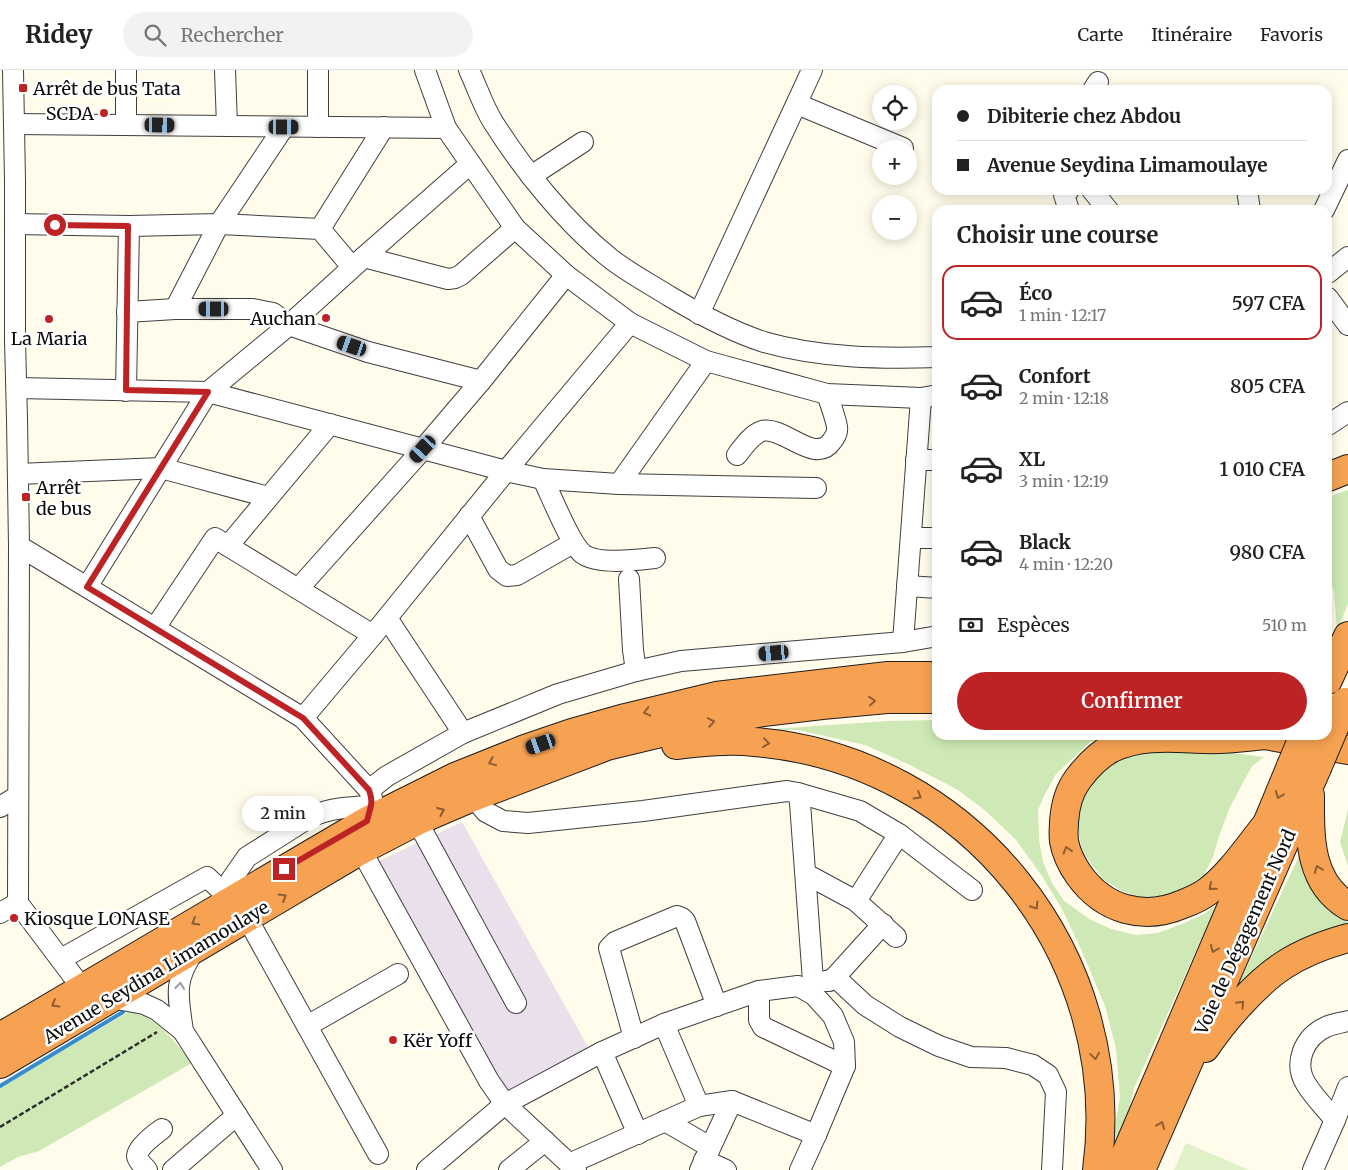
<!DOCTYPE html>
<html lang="fr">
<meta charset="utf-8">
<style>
:root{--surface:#fff;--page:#f2f2f2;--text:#222;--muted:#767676;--line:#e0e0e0;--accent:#bd2325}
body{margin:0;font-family:Merriweather,serif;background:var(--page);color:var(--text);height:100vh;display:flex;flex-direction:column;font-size:19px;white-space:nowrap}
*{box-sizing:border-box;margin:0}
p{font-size:16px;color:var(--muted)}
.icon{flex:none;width:28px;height:28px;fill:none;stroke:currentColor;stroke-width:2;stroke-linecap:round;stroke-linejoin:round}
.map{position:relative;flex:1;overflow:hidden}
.details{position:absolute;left:932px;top:135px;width:400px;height:535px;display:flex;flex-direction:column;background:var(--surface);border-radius:15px;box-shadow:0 2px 12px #0003}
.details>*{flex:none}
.hud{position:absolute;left:932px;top:15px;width:400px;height:110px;border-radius:15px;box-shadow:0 2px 12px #0003;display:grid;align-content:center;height:110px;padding:0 25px;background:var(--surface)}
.controls{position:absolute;left:872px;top:15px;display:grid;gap:10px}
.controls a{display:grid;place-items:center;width:45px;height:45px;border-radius:50%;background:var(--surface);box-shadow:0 2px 12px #0003;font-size:25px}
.end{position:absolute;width:22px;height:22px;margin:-11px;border:6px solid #bd2325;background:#fff;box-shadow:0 0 0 2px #fff}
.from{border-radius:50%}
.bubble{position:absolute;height:35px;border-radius:18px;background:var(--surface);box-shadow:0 2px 12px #0003;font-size:16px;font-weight:600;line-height:35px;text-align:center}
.car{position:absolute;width:15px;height:30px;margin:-15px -8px;border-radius:6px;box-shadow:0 0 4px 1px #0007;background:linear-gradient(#222 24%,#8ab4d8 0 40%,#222 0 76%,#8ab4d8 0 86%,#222 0)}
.hud b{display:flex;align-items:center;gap:18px;height:48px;font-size:19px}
.hud b+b{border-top:1px solid var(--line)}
.hud i{width:12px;height:12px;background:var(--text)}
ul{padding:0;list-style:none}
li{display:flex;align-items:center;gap:15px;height:75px;margin:0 10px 8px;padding:0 15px;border:2px solid transparent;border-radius:15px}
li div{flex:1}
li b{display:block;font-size:19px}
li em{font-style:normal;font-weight:600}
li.current{border-color:var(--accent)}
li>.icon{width:45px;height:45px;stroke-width:1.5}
h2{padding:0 25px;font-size:22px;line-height:60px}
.pay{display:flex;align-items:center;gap:12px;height:55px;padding:0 25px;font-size:19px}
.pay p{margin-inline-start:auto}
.cta{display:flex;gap:10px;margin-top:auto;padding:10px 25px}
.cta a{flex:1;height:58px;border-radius:30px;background:var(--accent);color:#fff;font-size:20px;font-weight:600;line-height:58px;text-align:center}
header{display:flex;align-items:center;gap:30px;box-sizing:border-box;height:70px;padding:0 25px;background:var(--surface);border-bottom:1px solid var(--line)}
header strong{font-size:24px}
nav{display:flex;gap:28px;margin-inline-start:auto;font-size:18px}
.search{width:350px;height:45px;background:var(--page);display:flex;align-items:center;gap:12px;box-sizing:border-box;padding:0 18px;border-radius:28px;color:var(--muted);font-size:19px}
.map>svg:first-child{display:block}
.industrial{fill:#eae0eb}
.green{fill:#cee9b5}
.pitch{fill:#e0f0c7}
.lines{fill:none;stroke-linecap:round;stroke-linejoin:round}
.stream{stroke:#358ccf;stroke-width:4}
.minor-casing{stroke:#3f3f3f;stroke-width:22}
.highway-casing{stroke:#1d1d1d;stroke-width:30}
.path{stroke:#2e2e2e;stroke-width:2.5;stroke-dasharray:5 2.5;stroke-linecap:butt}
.minor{stroke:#fff;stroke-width:20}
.highway{stroke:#f6a252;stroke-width:28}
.highway-bridge-casing{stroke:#1d1d1d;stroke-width:30;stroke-linecap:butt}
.highway-bridge{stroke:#f6a252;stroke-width:28}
.oneway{stroke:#8d5e32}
.oneway2{stroke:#9e9e9e}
.route{stroke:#bd2325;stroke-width:6}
.poi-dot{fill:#bd2325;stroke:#fff;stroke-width:2}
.labels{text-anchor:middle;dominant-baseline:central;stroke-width:5;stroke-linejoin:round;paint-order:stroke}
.poi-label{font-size:18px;fill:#0c0c0c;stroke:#fff;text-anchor:start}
.street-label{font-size:18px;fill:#0c0c0c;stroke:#fff}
</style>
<header>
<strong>Ridey</strong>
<div class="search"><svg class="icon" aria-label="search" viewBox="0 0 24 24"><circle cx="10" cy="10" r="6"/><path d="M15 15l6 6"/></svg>Rechercher</div>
<nav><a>Carte</a><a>Itinéraire</a><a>Favoris</a></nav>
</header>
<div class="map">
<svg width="1348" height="1100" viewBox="0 0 1348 1100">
<rect width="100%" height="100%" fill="#fffceb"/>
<path class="industrial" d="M462,752L588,977L504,1024L379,791Z"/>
<g class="green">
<path d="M1348,420V534L1337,561L1334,521L1328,505V427Z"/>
<path d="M937,650L938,665H1116L1090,672L1056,704L1044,726L1038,740L1039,770L1043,792L1052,813L1064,831L1091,850L1111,859L1136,865L1158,863L1182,854L1204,844L1217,834L1134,1018L1124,1063L1108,1100L1120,1027L1116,978L1105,936L1081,879L1062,839L1042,806L1016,770L987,742L958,720L908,694L865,675L798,660H758L888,651Z"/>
<path d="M1171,675L1264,687L1252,696L1230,737L1218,769L1213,787L1203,807L1189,816L1159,829L1141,828L1122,821L1103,809L1083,783L1079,766L1078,752L1080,737L1087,721L1095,706L1115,687Z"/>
<path d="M1348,740V796L1340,772Z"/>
<path d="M1302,780C1305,794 1307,811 1314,823C1322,836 1336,844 1348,852V860L1222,949Z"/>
<path d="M128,942C156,944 175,973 192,993L39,1081L18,1087L0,1097V1018Z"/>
</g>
<path class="pitch" d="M1186,1073L1249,1100H1174Z"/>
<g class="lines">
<path class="stream" d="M0,1016L123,942"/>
<defs>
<g id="minor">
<path d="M13,0L15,111V270L17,349L19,476L18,833L82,918"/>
<path d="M126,0V55"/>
<path d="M225,0L227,56"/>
<path d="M318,0V57"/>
<path d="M425,0L446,58L515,158L566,205L630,253L706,291L827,324L921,328L938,325"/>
<path d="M469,0C477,17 483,36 493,52C524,101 566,153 611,189C629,203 650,214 669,226C699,244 730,261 764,272C820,288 880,289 938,287"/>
<path d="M1093,20L1098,12"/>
<path d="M797,34L903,78"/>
<path d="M14,54L446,58"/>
<path d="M531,106L583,72"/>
<path d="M1092,120L1108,140"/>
<path d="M1247,120L1250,140"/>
<path d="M1069,140L1064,125L1069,120"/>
<path d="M1324,140L1348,90"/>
<path d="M15,154L129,156L219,154L320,159L352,197"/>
<path d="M320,159L384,57"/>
<path d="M364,187L448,209L455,208L461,205L515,158"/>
<path d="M1328,203L1348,187"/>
<path d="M1328,228L1348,255"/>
<path d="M175,239L219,154L284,57"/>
<path d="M127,242L175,239H253L273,243L289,255L368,282L481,311"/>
<path d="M699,244L812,0"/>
<path d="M17,321L18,318L208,322L506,401L543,409L619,414L816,418"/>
<path d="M126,321L129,156"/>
<path d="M1328,355L1348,342"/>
<path d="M737,385C743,377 752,364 762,361C783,355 815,396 832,371C835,367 838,363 837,357C836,349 830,333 827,324"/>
<path d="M916,390H938"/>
<path d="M18,404L161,398L268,427"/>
<path d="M543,409C551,425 570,474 583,484C598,495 637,490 655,488"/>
<path d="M619,414L706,291"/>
<path d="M469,446L498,499L507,506L517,505L573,473"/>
<path d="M911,468H938"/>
<path d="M19,476L303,648L369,720L372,728V732"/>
<path d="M228,476L330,354"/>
<path d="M629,509L633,580L636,601"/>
<path d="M907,516L938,518"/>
<path d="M87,517L208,322L289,255L364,187L470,94"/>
<path d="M298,519L423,379L481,311L566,205"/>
<path d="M387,548L463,663"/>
<path d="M155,558L215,468L373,565"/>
<path d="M903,572L921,328"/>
<path d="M303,648L373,565L506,401L630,253"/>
<path d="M369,720L387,706L463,663L558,624L636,601L681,591L903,572L938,566"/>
<path d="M798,723L860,741L899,764L972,820"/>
<path d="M473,727L486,742L503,751L528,753L643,741L787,721L798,723L800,733L814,925"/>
<path d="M0,737L18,726"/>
<path d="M417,751L516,933"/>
<path d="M361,780L489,1011L505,1034L576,1100"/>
<path d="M806,804L856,831L896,867"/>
<path d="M224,823L231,810L247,787L310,747C330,738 349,737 371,736"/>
<path d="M856,831L899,764"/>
<path d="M0,843L18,833"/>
<path d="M247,848L378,1084"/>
<path d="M195,880C173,910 178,926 183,961L272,1100"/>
<path d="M61,889L207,807L224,823L235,828"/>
<path d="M835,907L865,935L900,957L939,976L971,987L1006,988L1033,995L1048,1005L1056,1022L1052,1100"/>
<path d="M825,911H829L835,907L883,854"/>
<path d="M759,921V950L763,957L845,996"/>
<path d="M111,928L144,934L157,940L183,961"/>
<path d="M664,954L699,1036"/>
<path d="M307,956L398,904"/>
<path d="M634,968L609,878L615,872L677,846L682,848L685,851L717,936"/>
<path d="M602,982L638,1064"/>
<path d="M1335,1050C1326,1039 1314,1027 1306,1014C1293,993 1304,967 1326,957C1332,954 1341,953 1348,951"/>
<path d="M665,1051L710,1077"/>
<path d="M704,1090L726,1100"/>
<path d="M569,1094L699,1036L732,1031L816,1065"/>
<path d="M147,1100C144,1096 138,1092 137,1086C137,1078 155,1064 162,1059"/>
<path d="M173,1100L237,1045"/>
<path d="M427,1100L505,1034L602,982L664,954L759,921L798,916L814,925L833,946L844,972L845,996L816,1065L800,1100"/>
<path d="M509,1100L545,1071"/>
<path d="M700,1100L732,1031"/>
<path d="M1313,1100L1335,1050L1348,1017"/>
</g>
<g id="highway">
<path d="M1328,407L1348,399"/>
<path d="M1328,610L1348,566"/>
<path d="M1265,665C1245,667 1225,670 1205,669C1173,668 1142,664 1112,678C1098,685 1087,697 1078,709C1069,721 1065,736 1064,752C1064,758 1063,764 1064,771C1066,783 1072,795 1079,805C1104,840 1144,851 1183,834C1191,831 1200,827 1207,822C1231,804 1248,777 1267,754"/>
<path d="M1265,665L1348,680"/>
<path d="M676,675C702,672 729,669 755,672C970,690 1126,887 1097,1100"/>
<path d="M1310,725C1310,766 1308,812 1348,836"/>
<path d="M0,967L367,751L455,707L525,679L572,663L625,648L716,626L888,606H938"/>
<path d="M1205,978C1224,950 1256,913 1284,895C1304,882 1326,874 1348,868"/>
<path d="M0,994L361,780L417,751L473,727L607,676L686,657L763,642L822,635L887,629H938"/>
<path d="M1119,1100L1267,754L1291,696"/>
<path d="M1141,1100L1317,698"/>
</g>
</defs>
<use href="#minor" class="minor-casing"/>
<use href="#highway" class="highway-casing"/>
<path class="path" d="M0,1057L157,962"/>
<use href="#minor" class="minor"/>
<use href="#highway" class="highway"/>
<defs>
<g id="highway-bridge">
<path d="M1291,696L1304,665"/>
<path d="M1317,698L1345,632"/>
</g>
</defs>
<use href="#highway-bridge" class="highway-bridge-casing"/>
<use href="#highway-bridge" class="highway-bridge"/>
</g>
<defs><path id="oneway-chevron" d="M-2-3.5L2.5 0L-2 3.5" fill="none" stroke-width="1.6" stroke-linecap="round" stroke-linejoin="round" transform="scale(1.25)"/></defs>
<g class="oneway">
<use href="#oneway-chevron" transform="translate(872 631) rotate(-5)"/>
<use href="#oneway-chevron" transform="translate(647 642) rotate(166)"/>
<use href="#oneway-chevron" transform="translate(711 652) rotate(-10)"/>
<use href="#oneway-chevron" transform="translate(766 673) rotate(7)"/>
<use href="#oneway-chevron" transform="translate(492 692) rotate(158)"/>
<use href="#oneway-chevron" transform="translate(1279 725) rotate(112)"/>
<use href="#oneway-chevron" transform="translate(918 726) rotate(31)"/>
<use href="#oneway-chevron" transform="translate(441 741) rotate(-23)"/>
<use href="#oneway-chevron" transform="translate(1067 780) rotate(-107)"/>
<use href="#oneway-chevron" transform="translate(1318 799) rotate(-111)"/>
<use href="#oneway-chevron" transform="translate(1212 817) rotate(139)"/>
<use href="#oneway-chevron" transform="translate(283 827) rotate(-31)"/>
<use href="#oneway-chevron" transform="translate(1035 836) rotate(57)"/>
<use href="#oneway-chevron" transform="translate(195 852) rotate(150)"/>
<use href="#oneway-chevron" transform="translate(1214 879) rotate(113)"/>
<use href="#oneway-chevron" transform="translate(55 934) rotate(149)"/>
<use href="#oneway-chevron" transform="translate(1241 934) rotate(-47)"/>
<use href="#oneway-chevron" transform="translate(1095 986) rotate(82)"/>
<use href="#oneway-chevron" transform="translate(1161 1055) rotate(-67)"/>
</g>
<use class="oneway2" href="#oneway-chevron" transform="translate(180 916) rotate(-84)"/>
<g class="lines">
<path class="route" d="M55,155L128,156L126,320L208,322L87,517L303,648L369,720C374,734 370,737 367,751L284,799"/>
</g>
<g class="poi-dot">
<rect x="18" y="13" width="10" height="10" rx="2.5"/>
<circle cx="104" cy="43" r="5"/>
<circle cx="326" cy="248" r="5"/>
<circle cx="49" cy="249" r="5"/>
<rect x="21" y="422" width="10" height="10" rx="2.5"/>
<circle cx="14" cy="848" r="5"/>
<circle cx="393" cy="970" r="5"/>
</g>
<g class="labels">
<g class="poi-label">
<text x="33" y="18">Arrêt de bus Tata</text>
<text x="94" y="43" text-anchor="end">SCDA</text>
<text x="316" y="248" text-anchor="end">Auchan</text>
<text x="49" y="268" text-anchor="middle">La Maria</text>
<text x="36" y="417">Arrêt<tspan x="36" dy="21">de bus</tspan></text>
<text x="24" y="848">Kiosque LONASE</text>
<text x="403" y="970">Kër Yoff</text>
</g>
<g class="street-label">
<text transform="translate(1245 862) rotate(-66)">Voie de Dégagement Nord</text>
<text transform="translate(156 902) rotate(-31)">Avenue Seydina Limamoulaye</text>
</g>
</g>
</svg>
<div class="controls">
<a><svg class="icon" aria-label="locate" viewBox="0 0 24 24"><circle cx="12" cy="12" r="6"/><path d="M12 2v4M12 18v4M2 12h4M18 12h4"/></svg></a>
<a>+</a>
<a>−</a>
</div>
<i class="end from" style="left:55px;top:155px"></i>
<i class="end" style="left:284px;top:799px"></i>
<div class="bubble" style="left:242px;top:726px;width:82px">2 min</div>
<i class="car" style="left:160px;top:55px;rotate:91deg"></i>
<i class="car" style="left:284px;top:57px;rotate:90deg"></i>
<i class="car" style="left:214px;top:239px;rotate:270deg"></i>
<i class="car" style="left:352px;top:276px;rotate:289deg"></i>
<i class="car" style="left:423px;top:379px;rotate:222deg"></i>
<i class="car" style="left:774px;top:583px;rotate:265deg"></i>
<i class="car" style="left:541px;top:674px;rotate:251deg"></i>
<div class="hud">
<b><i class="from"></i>Dibiterie chez Abdou</b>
<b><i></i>Avenue Seydina Limamoulaye</b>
</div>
<section class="details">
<h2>Choisir une course</h2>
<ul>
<li class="current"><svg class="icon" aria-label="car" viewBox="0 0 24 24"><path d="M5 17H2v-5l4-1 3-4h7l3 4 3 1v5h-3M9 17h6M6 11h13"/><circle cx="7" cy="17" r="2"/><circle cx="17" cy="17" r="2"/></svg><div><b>Éco</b><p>1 min · 12:17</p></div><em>597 CFA</em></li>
<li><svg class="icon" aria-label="car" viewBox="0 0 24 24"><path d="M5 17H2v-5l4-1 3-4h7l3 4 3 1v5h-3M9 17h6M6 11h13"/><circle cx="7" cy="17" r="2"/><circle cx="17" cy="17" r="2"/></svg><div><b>Confort</b><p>2 min · 12:18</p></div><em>805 CFA</em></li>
<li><svg class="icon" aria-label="car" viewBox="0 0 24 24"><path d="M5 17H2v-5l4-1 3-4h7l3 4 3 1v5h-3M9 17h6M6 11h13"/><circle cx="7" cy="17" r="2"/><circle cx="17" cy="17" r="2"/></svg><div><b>XL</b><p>3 min · 12:19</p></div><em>1 010 CFA</em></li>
<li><svg class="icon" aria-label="car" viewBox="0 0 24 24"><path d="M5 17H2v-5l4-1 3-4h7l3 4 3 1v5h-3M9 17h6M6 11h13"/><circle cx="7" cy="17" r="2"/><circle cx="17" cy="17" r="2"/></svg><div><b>Black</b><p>4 min · 12:20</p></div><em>980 CFA</em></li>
</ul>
<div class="pay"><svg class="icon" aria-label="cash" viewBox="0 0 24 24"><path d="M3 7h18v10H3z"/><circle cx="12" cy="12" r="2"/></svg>Espèces<p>510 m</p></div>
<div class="cta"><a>Confirmer</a></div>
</section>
</div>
